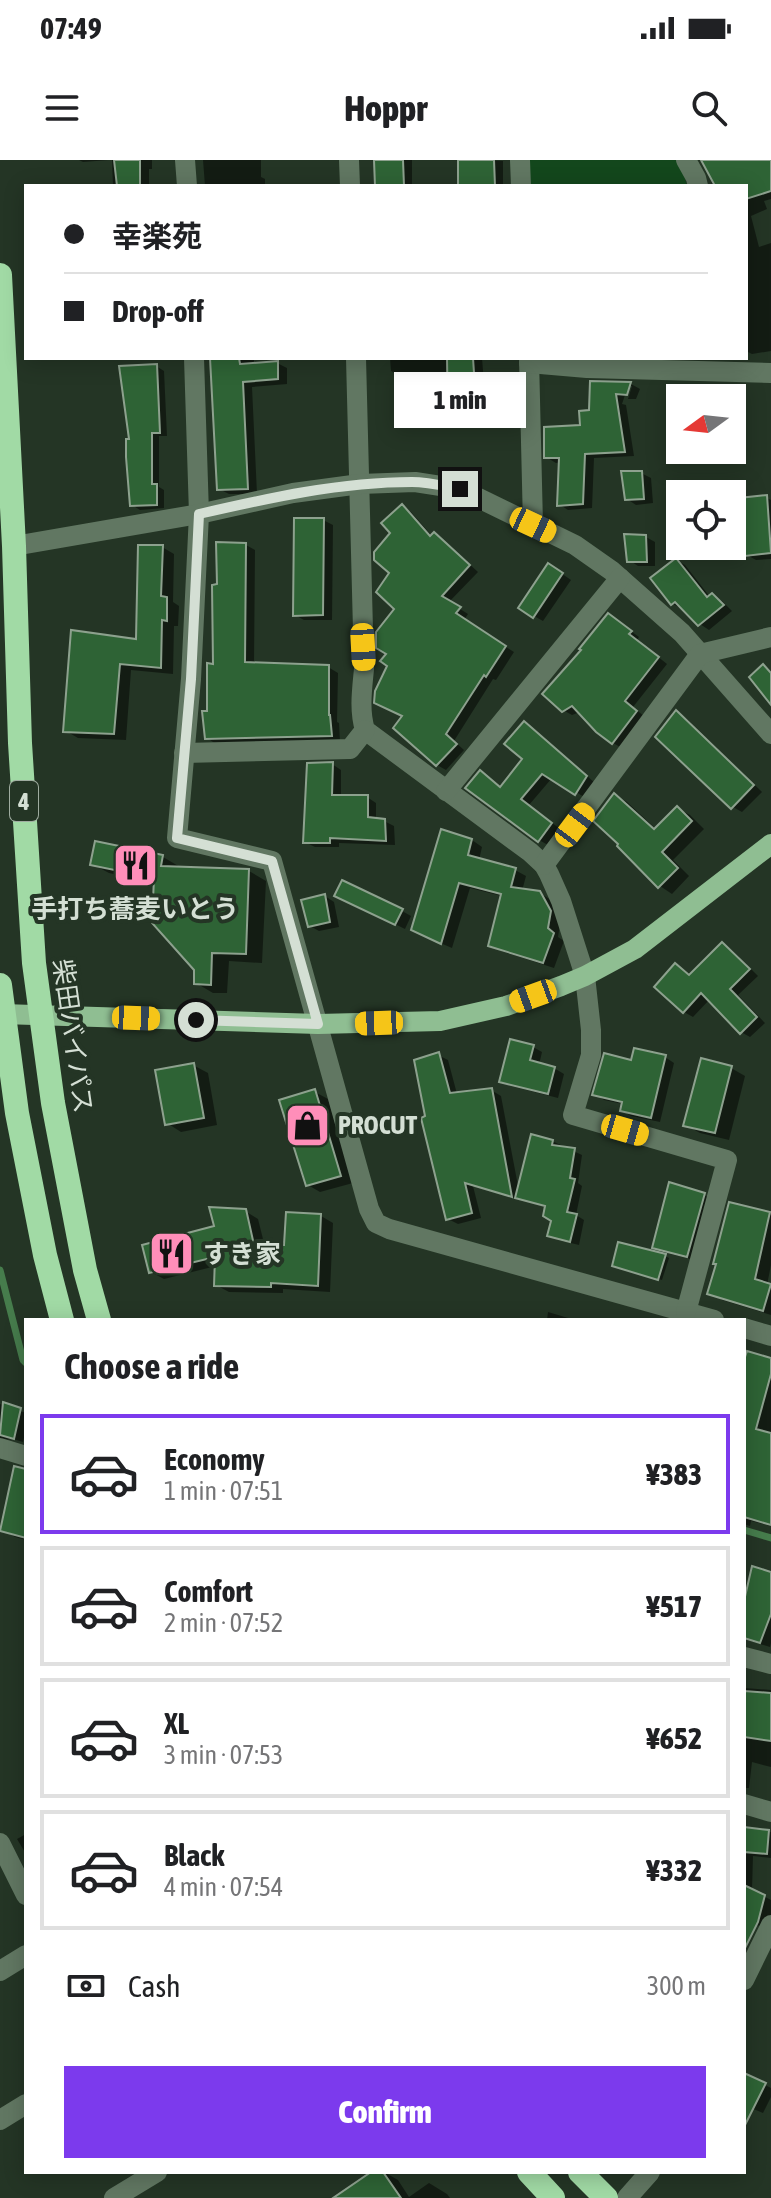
<!DOCTYPE html>
<meta charset="utf-8">
<style>
:root{--surface:#fff;--page:#f6f6f6;--text:#202124;--muted:#757577;--line:#e0e0e0;--accent:#7c3aed}
body{margin:0;font-family:"Asap Condensed","Noto Sans JP",sans-serif;background:var(--page);color:var(--text);height:100vh;display:flex;flex-direction:column;font-size:30px;white-space:nowrap}
*{box-sizing:border-box;margin:0}
p{font-size:26px;color:var(--muted)}
.icon{flex:none;width:44px;height:44px;fill:none;stroke:currentColor;stroke-width:2;stroke-linecap:round;stroke-linejoin:round}
.map{position:relative;flex:1;overflow:hidden}
.side{position:absolute;left:24px;top:1158px;width:722px;height:856px;display:flex;flex-direction:column;background:var(--surface);border-radius:0px;box-shadow:0 4px 20px #0003}
.side>*{flex:none}
.hud{position:absolute;left:24px;top:24px;width:724px;height:176px;border-radius:0px;box-shadow:0 4px 20px #0003;display:grid;align-content:center;height:176px;padding:0 40px;background:var(--surface)}
.needle{width:52px;rotate:255deg}
.tools{position:absolute;left:666px;top:224px;display:grid;gap:16px}
.tools a{display:grid;place-items:center;width:80px;height:80px;border-radius:0px;background:var(--surface);box-shadow:0 4px 20px #0003;font-size:40px}
.end{position:absolute;width:36px;height:36px;margin:-18px;border:10px solid #d4dfd4;background:#111;box-shadow:0 0 0 4px #111}
.from{border-radius:50%}
.bubble{position:absolute;height:56px;border-radius:0px;background:var(--surface);box-shadow:0 4px 20px #0003;font-size:26px;font-weight:800;line-height:56px;text-align:center}
.car{position:absolute;width:24px;height:48px;margin:-24px -12px;border-radius:10px;box-shadow:0 0 6px 2px #0007;background:linear-gradient(#f5c518 24%,#345 0 40%,#f5c518 0 76%,#345 0 86%,#f5c518 0)}
.hud b{display:flex;align-items:center;gap:28px;height:76px;font-size:30px}
.hud b+b{border-top:2px solid var(--line)}
.hud i{width:20px;height:20px;background:var(--text)}
ul{padding:0;list-style:none}
li{display:flex;align-items:center;gap:24px;height:120px;margin:0 16px 12px;padding:0 24px;border:4px solid var(--line);border-radius:0px}
li div{flex:1}
li b{display:block;font-size:30px}
li em{font-style:normal;font-weight:800}
li.on{border-color:var(--accent)}
li>.icon{width:72px;height:72px;stroke-width:1.5}
h2{padding:0 40px;font-size:36px;line-height:96px}
.pay{display:flex;align-items:center;gap:20px;height:88px;padding:0 40px;font-size:30px}
.pay p{margin-inline-start:auto}
.cta{display:flex;gap:16px;margin-top:auto;padding:16px 40px}
.cta a{flex:1;height:92px;border-radius:0px;background:var(--accent);color:#fff;font-size:32px;font-weight:800;line-height:92px;text-align:center}
.status{display:flex;justify-content:space-between;align-items:center;height:56px;padding:0 40px;background:var(--surface);direction:ltr}
.status svg{height:22px;fill:currentColor}
header{display:flex;justify-content:space-between;align-items:center;height:104px;padding:0 40px;background:var(--surface);font-size:36px;font-weight:800}
.map>svg:first-child{display:block}
.green{fill:#13471c}
.shadow{fill:#0007}
.lines{fill:none;stroke-linecap:round;stroke-linejoin:round}
.stream{stroke:#467c4c;stroke-width:7}
.building{fill:#2e6335;stroke:#8da18e;stroke-width:2}
.minor{stroke:#617762;stroke-width:20}
.major{stroke:#8fbe92;stroke-width:20}
.highway{stroke:#a1daa5;stroke-width:24}
.route{stroke:#d4dfd4;stroke-width:10}
.labels{text-anchor:middle;dominant-baseline:central;stroke-width:8;stroke-linejoin:round;paint-order:stroke}
.shield{fill:#243525;stroke:#9faca0;stroke-width:2}
.shield-label{font-size:24px;font-weight:bold;fill:#d4dfd4}
.poi-label{font-size:26px;font-weight:bold;fill:#d4dfd4;stroke:#243525;text-anchor:start}
.street-label{font-size:26px;fill:#d4dfd4;stroke:#243525}
</style>
<div class="status"><b>07:49</b><svg viewBox="0 0 49 12"><path d="M0 12V9h3v3zM5 12V6h3v6zM10 12V3h3v9zM15 12V0h3v12zM26 1h20v11H26zM47 4h2v5h-2z"/></svg></div>
<header><svg class="icon" aria-label="menu" viewBox="0 0 24 24"><path d="M4 6h16M4 12h16M4 18h16"/></svg>Hoppr<svg class="icon" aria-label="search" viewBox="0 0 24 24"><circle cx="10" cy="10" r="6"/><path d="M15 15l6 6"/></svg></header>
<div class="map">
<svg width="771" height="2038" viewBox="0 0 771 2038">
<rect width="100%" height="100%" fill="#243525"/>
<path class="green" d="M524,0H676L684,15L687,26H526Z"/>
<g class="shadow">
<path d="M79,0H109L83,2Z"/>
<path d="M112,0H152V9H149V26H113Z"/>
<path d="M203,0H261V17L265,19V26H205Z"/>
<path d="M376,0H412V26H377Z"/>
<path d="M460,0L503,1V26H460Z"/>
<path d="M703,0H771V39L764,41L767,49L751,56L759,87L771,83V191L752,194L746,191V26H712L711,15Z"/>
<path d="M212,198H254V205L277,203L287,208V224L252,227L257,334H229L219,329Z"/>
<path d="M390,198H482L487,261L459,264L450,259L449,214L400,216L391,211Z"/>
<path d="M156,206L164,211L167,276H159V327L164,330V348L140,350L132,345L131,281Z"/>
<path d="M592,223L631,224L640,229L636,239H628L632,226H628L622,244L626,245L634,296L594,298L592,348L568,350L559,344L561,302L556,303L546,297L583,267L590,252Z"/>
<path d="M641,313L651,318L653,343L636,345L627,339Z"/>
<path d="M767,338L771,340V399L756,400L747,395Z"/>
<path d="M402,347L411,352L433,377L434,375L443,380L478,412L449,442L468,454L464,460L514,492L496,520L493,519L454,581L464,590L446,610L437,605L404,556L390,505L389,494L396,449L392,413V373Z"/>
<path d="M323,360L333,365L332,460H304L295,455Z"/>
<path d="M646,377L655,382V406H638L629,400Z"/>
<path d="M246,385L255,390L254,504L328,507L338,513L337,562L339,563L340,581L216,584L207,578L215,506Z"/>
<path d="M162,387L174,394L173,442L179,446L178,466H174L173,514L131,510L126,580L78,578L66,571L138,481Z"/>
<path d="M676,400L685,405L710,437L713,436L722,441L732,451L709,470L700,464L683,448L682,449L673,444Z"/>
<path d="M558,411L571,420L543,461L534,456Z"/>
<path d="M617,461L639,477L637,480L667,504L633,547L645,557L622,588L613,583L580,552L572,555L563,550Z"/>
<path d="M677,553L686,558L762,632L742,652L733,647Z"/>
<path d="M524,564L534,569L595,623L586,638L552,618L529,645L560,669L548,685L539,680L480,613L501,628L525,599Z"/>
<path d="M332,604L341,610V637H367L376,643V660L384,661L394,666L395,685L339,683V687H315L305,682Z"/>
<path d="M615,635L627,642L656,669L677,648L690,655L704,669L673,700L689,716L672,734L660,726Z"/>
<path d="M443,671L472,680L482,687L479,700L515,710L526,716L522,731L540,733L551,740L561,759L558,777L564,781L554,808L501,791L490,785L502,736L470,728L452,788L424,776Z"/>
<path d="M163,697L180,707L249,711L266,721L262,803L229,801L227,833H213L196,823V809L156,723L109,713L92,704Z"/>
<path d="M325,736L334,742L339,767L319,771L310,766Z"/>
<path d="M346,740L402,751L411,756L405,769Z"/>
<path d="M723,784L732,790L758,816L738,835L765,863L750,877L741,872L710,839L693,857L684,852L676,806L691,816Z"/>
<path d="M533,887L542,892L539,905L554,908L564,914L558,938L511,926L502,921Z"/>
<path d="M438,895L448,900L457,934L491,930L501,936L519,1031L552,981L582,995L578,1023L582,1026L576,1055L584,1060L579,1085L558,1080L549,1075L553,1060L547,1048L520,1038L521,1040L473,1026L481,1058L458,1064L448,1059L428,958Z"/>
<path d="M665,897L674,903L660,962L631,956L622,950L623,944L604,940L595,934L633,902Z"/>
<path d="M193,905L208,913L217,965L181,972L167,963Z"/>
<path d="M731,908L745,916L729,980L700,973L686,965Z"/>
<path d="M315,932L328,939L353,1023L320,1032L308,1025Z"/>
<path d="M704,1035L711,1039L695,1100L662,1092L654,1087Z"/>
<path d="M245,1051L258,1059L265,1087L286,1088L321,1056L333,1063L330,1132L283,1129V1133L229,1132L216,1125V1106L164,1119L151,1112L216,1068Z"/>
<path d="M769,1054L771,1055V1105L767,1125L771,1126V1155L722,1140L710,1133Z"/>
<path d="M665,1096L669,1098L662,1120L618,1107Z"/>
<path d="M548,1152L575,1160H547Z"/>
<path d="M771,1200V1366L751,1361L750,1366L744,1364V1208Z"/>
<path d="M0,1244L26,1253V1269L23,1282L13,1279L0,1280Z"/>
<path d="M26,1324V1380L15,1377L3,1370Z"/>
<path d="M771,1414V1483L770,1487L744,1479V1450Z"/>
<path d="M744,1528L771,1530V1607L752,1602L749,1628H744Z"/>
<path d="M744,1669L771,1672V1698L753,1696L752,1730L771,1740V1757L768,1768L744,1762Z"/>
<path d="M26,1674V1694L17,1679Z"/>
<path d="M747,1916L771,1928V1937L763,1953L744,1945V1921Z"/>
<path d="M374,2012H384L398,2020L409,2037L429,2023L447,2034L450,2038H337Z"/>
</g>
<g class="lines">
<g class="stream">
<path d="M0,1110L23,1200L26,1203"/>
<path d="M744,1370L771,1378"/>
</g>
</g>
<g class="building">
<path d="M114,0H140V26H117Z"/>
<path d="M374,0H403L404,26H375Z"/>
<path d="M458,0H494L495,26H458Z"/>
<path d="M701,0H771V31L746,39V26H715Z"/>
<path d="M210,198H239L240,204L278,201V219L243,222L248,329L217,330Z"/>
<path d="M447,198H473L475,228H477L478,257L448,260Z"/>
<path d="M157,204L160,273H152V324H157V345L130,346L126,297V279H129L119,206Z"/>
<path d="M590,221L631,222L627,235L616,234L625,292L585,294L583,344L557,346L559,298H544V267L580,265L579,251L589,250Z"/>
<path d="M621,311H642L644,339L625,340Z"/>
<path d="M767,335L771,393L745,396L739,338Z"/>
<path d="M402,344L430,376L434,372L470,405L442,436L461,447L456,453L506,486L486,517L484,515L446,574L457,584L436,606L393,568L402,556L374,543L375,531L387,506L380,501L386,494L376,488V472L394,449L376,432L389,413L374,400V392L390,373L381,363Z"/>
<path d="M294,358H324L323,455L293,456Z"/>
<path d="M624,374L646,375L647,402H627Z"/>
<path d="M216,382L246,383L245,502L329,505V555H330L332,576L205,579L202,551H207V503L213,504L212,425L217,424Z"/>
<path d="M138,385H163L161,436L167,437V461L162,460L161,508L120,504L114,574L63,572L71,470L136,479Z"/>
<path d="M676,398L707,437L712,433L724,445L698,466L675,442L671,445L650,418Z"/>
<path d="M548,403L563,413L533,458L518,448Z"/>
<path d="M608,453L632,471L629,474L659,497L625,541L637,551L612,584L596,572L572,546L562,552L542,534L581,490L579,489Z"/>
<path d="M763,504L771,513V545L749,517Z"/>
<path d="M676,550L754,625L731,649L655,577Z"/>
<path d="M524,561L587,616L575,635L542,614L521,639L552,663L538,682L465,628L480,610L500,627L522,599L504,584Z"/>
<path d="M333,602L332,635H368V657L385,659L386,681L330,678V683H303L307,603Z"/>
<path d="M614,633L654,669L677,646L692,661L662,692L678,708L658,728L617,686L618,684L593,661Z"/>
<path d="M441,669L472,679L468,695L516,708L511,727L540,731L551,751L548,768L554,773L543,803L488,786L501,734L459,723L441,784L411,770Z"/>
<path d="M95,681L163,695L161,706L249,709L246,794L212,793L211,825L194,824V810L152,763L154,718L90,705Z"/>
<path d="M342,720L403,749L395,765L334,736Z"/>
<path d="M325,734L330,762L308,767L301,740Z"/>
<path d="M722,782L750,809L730,829L757,857L740,874L701,833L683,853L654,827L675,803L689,815Z"/>
<path d="M510,879L534,885L530,900L555,907L548,934L499,922Z"/>
<path d="M634,888L666,895L651,958L620,951L622,942L592,935L604,893L631,900Z"/>
<path d="M439,892L450,933L492,928L512,1037L465,1023L472,1053L446,1060L421,958L425,956L414,900Z"/>
<path d="M701,898L732,906L715,973L683,966Z"/>
<path d="M194,903L204,958L165,965L155,910Z"/>
<path d="M315,929L341,1016L306,1026L279,940Z"/>
<path d="M531,974L553,980L552,985L575,988L570,1018L575,1019L567,1052L577,1054L570,1082L547,1076L551,1061L543,1056L545,1046L515,1038Z"/>
<path d="M669,1022L705,1033L687,1097L652,1088Z"/>
<path d="M729,1042L770,1052L755,1119L771,1124L763,1151L707,1134L716,1104H713Z"/>
<path d="M209,1047L246,1049L254,1085H284L286,1052L321,1054L318,1126L271,1123V1127L214,1126L215,1097L149,1113L142,1085L214,1066Z"/>
<path d="M618,1082L666,1094L658,1120L612,1106Z"/>
<path d="M747,1191L771,1198V1214L756,1269L771,1273V1365L744,1357V1200Z"/>
<path d="M3,1242L21,1248L14,1279L0,1275Z"/>
<path d="M14,1306L26,1309V1378L0,1371Z"/>
<path d="M752,1406L771,1412V1454L760,1483L744,1478V1441Z"/>
<path d="M744,1531L771,1533V1581L744,1577Z"/>
<path d="M744,1667L769,1670L767,1694L744,1692Z"/>
<path d="M744,1725L765,1735L758,1762L744,1790Z"/>
<path d="M744,1913L766,1923L744,1967Z"/>
<path d="M371,2012H383L401,2038H333Z"/>
</g>
<g class="lines">
<g class="minor">
<path d="M185,0L187,26"/>
<path d="M349,0L350,26"/>
<path d="M520,0L521,26"/>
<path d="M686,0L696,18L698,26"/>
<path d="M194,198L199,354L191,519L177,678L272,701L369,1049L376,1063L389,1069L714,1160"/>
<path d="M356,198L364,509C362,530 359,550 365,570L530,692L544,705L549,714L561,741L585,816L591,870V895L573,955L727,1000L686,1152"/>
<path d="M529,198L533,365"/>
<path d="M529,203L587,208L771,213"/>
<path d="M14,386L199,354L293,333L360,324L415,322L460,329L575,385L612,411L682,473L771,574"/>
<path d="M184,593L350,589L365,570"/>
<path d="M446,631L620,418"/>
<path d="M544,705L700,494L771,477"/>
<path d="M744,1168L771,1176"/>
<path d="M0,1288L26,1296"/>
<path d="M744,1497L771,1504"/>
<path d="M744,1644L771,1652"/>
<path d="M0,1683L26,1735"/>
<path d="M0,1811L26,1795"/>
<path d="M744,1820L771,1765"/>
<path d="M0,1960L26,1944"/>
<path d="M114,2038L157,2012"/>
<path d="M627,2038L650,2012"/>
</g>
<path class="major" d="M2,854L318,864L440,861L506,846L561,826L585,816L635,789L771,684"/>
<g class="highway">
<path d="M0,115L14,386L20,583L34,803L53,943L85,1110L99,1160"/>
<path d="M0,825L17,953L45,1095L62,1160"/>
<path d="M529,2012L553,2038"/>
<path d="M580,2012L606,2038"/>
</g>
</g>
<g class="lines">
<path class="route" d="M196,860L318,864L272,701L177,678L191,519L199,354C269,338 340,322 412,322C428,322 444,326 460,329"/>
</g>
<defs>
<symbol id="restaurant-square" viewBox="-11 -11 22 22"><rect x="-9" y="-9" width="18" height="18" rx="4" fill="#ff8eb9" stroke="#243525"/><path d="M-5-6h1v4h1v-4h1v4h1v-4h1v5L-1.5 .5V6h-2V.5L-5-1ZM5-6V6H3V1.5H1.5Q1.5-4 5-6Z" fill="#111"/></symbol>
<symbol id="shop-square" viewBox="-11 -11 22 22"><rect x="-9" y="-9" width="18" height="18" rx="4" fill="#ff8eb9" stroke="#243525"/><path d="M-5-2.5h2.3a2.7 3.5 0 0 1 5.4 0H5L5.5 6h-11ZM-1.5-2.5h3a1.5 2.3 0 0 0-3 0Z" fill="#111"/></symbol>
</defs>
<g fill-rule="evenodd">
<use href="#restaurant-square" x="110" y="680" width="51" height="51"/>
<use href="#shop-square" x="282" y="940" width="51" height="51"/>
<use href="#restaurant-square" x="146" y="1068" width="51" height="51"/>
</g>
<g class="labels">
<rect class="shield" x="10" y="621" width="28" height="40" rx="6"/>
<g class="shield-label">
<text x="24" y="641">4</text>
</g>
<g class="poi-label">
<text x="135" y="749" text-anchor="middle">手打ち蕎麦いとう</text>
<text x="338" y="965">PROCUT</text>
<text x="203" y="1094">すき家</text>
</g>
<g class="street-label">
<text transform="translate(73 876) rotate(82)">柴田バイパス</text>
</g>
</g>
</svg>
<div class="tools">
<a><svg class="needle" viewBox="-14 -14 28 28"><path d="M0-13l5 13h-10z" fill="#e53935"/><path d="M0 13l5-13h-10z" fill="#757577"/></svg></a>
<a><svg class="icon" aria-label="locate" viewBox="0 0 24 24"><circle cx="12" cy="12" r="6"/><path d="M12 2v4M12 18v4M2 12h4M18 12h4"/></svg></a>
</div>
<i class="end from" style="left:196px;top:860px"></i>
<i class="end" style="left:460px;top:329px"></i>
<div class="bubble" style="left:394px;top:212px;width:132px">1 min</div>
<i class="car" style="left:533px;top:365px;rotate:115deg"></i>
<i class="car" style="left:363px;top:487px;rotate:177deg"></i>
<i class="car" style="left:575px;top:665px;rotate:37deg"></i>
<i class="car" style="left:533px;top:836px;rotate:250deg"></i>
<i class="car" style="left:136px;top:858px;rotate:92deg"></i>
<i class="car" style="left:379px;top:863px;rotate:268deg"></i>
<i class="car" style="left:625px;top:970px;rotate:106deg"></i>
<div class="hud">
<b><i class="from"></i>幸楽苑</b>
<b><i></i>Drop-off</b>
</div>
<section class="side">
<h2>Choose a ride</h2>
<ul>
<li class="on"><svg class="icon" aria-label="car" viewBox="0 0 24 24"><path d="M5 17H2v-5l4-1 3-4h7l3 4 3 1v5h-3M9 17h6M6 11h13"/><circle cx="7" cy="17" r="2"/><circle cx="17" cy="17" r="2"/></svg><div><b>Economy</b><p>1 min · 07:51</p></div><em>¥383</em></li>
<li><svg class="icon" aria-label="car" viewBox="0 0 24 24"><path d="M5 17H2v-5l4-1 3-4h7l3 4 3 1v5h-3M9 17h6M6 11h13"/><circle cx="7" cy="17" r="2"/><circle cx="17" cy="17" r="2"/></svg><div><b>Comfort</b><p>2 min · 07:52</p></div><em>¥517</em></li>
<li><svg class="icon" aria-label="car" viewBox="0 0 24 24"><path d="M5 17H2v-5l4-1 3-4h7l3 4 3 1v5h-3M9 17h6M6 11h13"/><circle cx="7" cy="17" r="2"/><circle cx="17" cy="17" r="2"/></svg><div><b>XL</b><p>3 min · 07:53</p></div><em>¥652</em></li>
<li><svg class="icon" aria-label="car" viewBox="0 0 24 24"><path d="M5 17H2v-5l4-1 3-4h7l3 4 3 1v5h-3M9 17h6M6 11h13"/><circle cx="7" cy="17" r="2"/><circle cx="17" cy="17" r="2"/></svg><div><b>Black</b><p>4 min · 07:54</p></div><em>¥332</em></li>
</ul>
<div class="pay"><svg class="icon" aria-label="cash" viewBox="0 0 24 24"><path d="M3 7h18v10H3z"/><circle cx="12" cy="12" r="2"/></svg>Cash<p>300 m</p></div>
<div class="cta"><a>Confirm</a></div>
</section>
</div>
